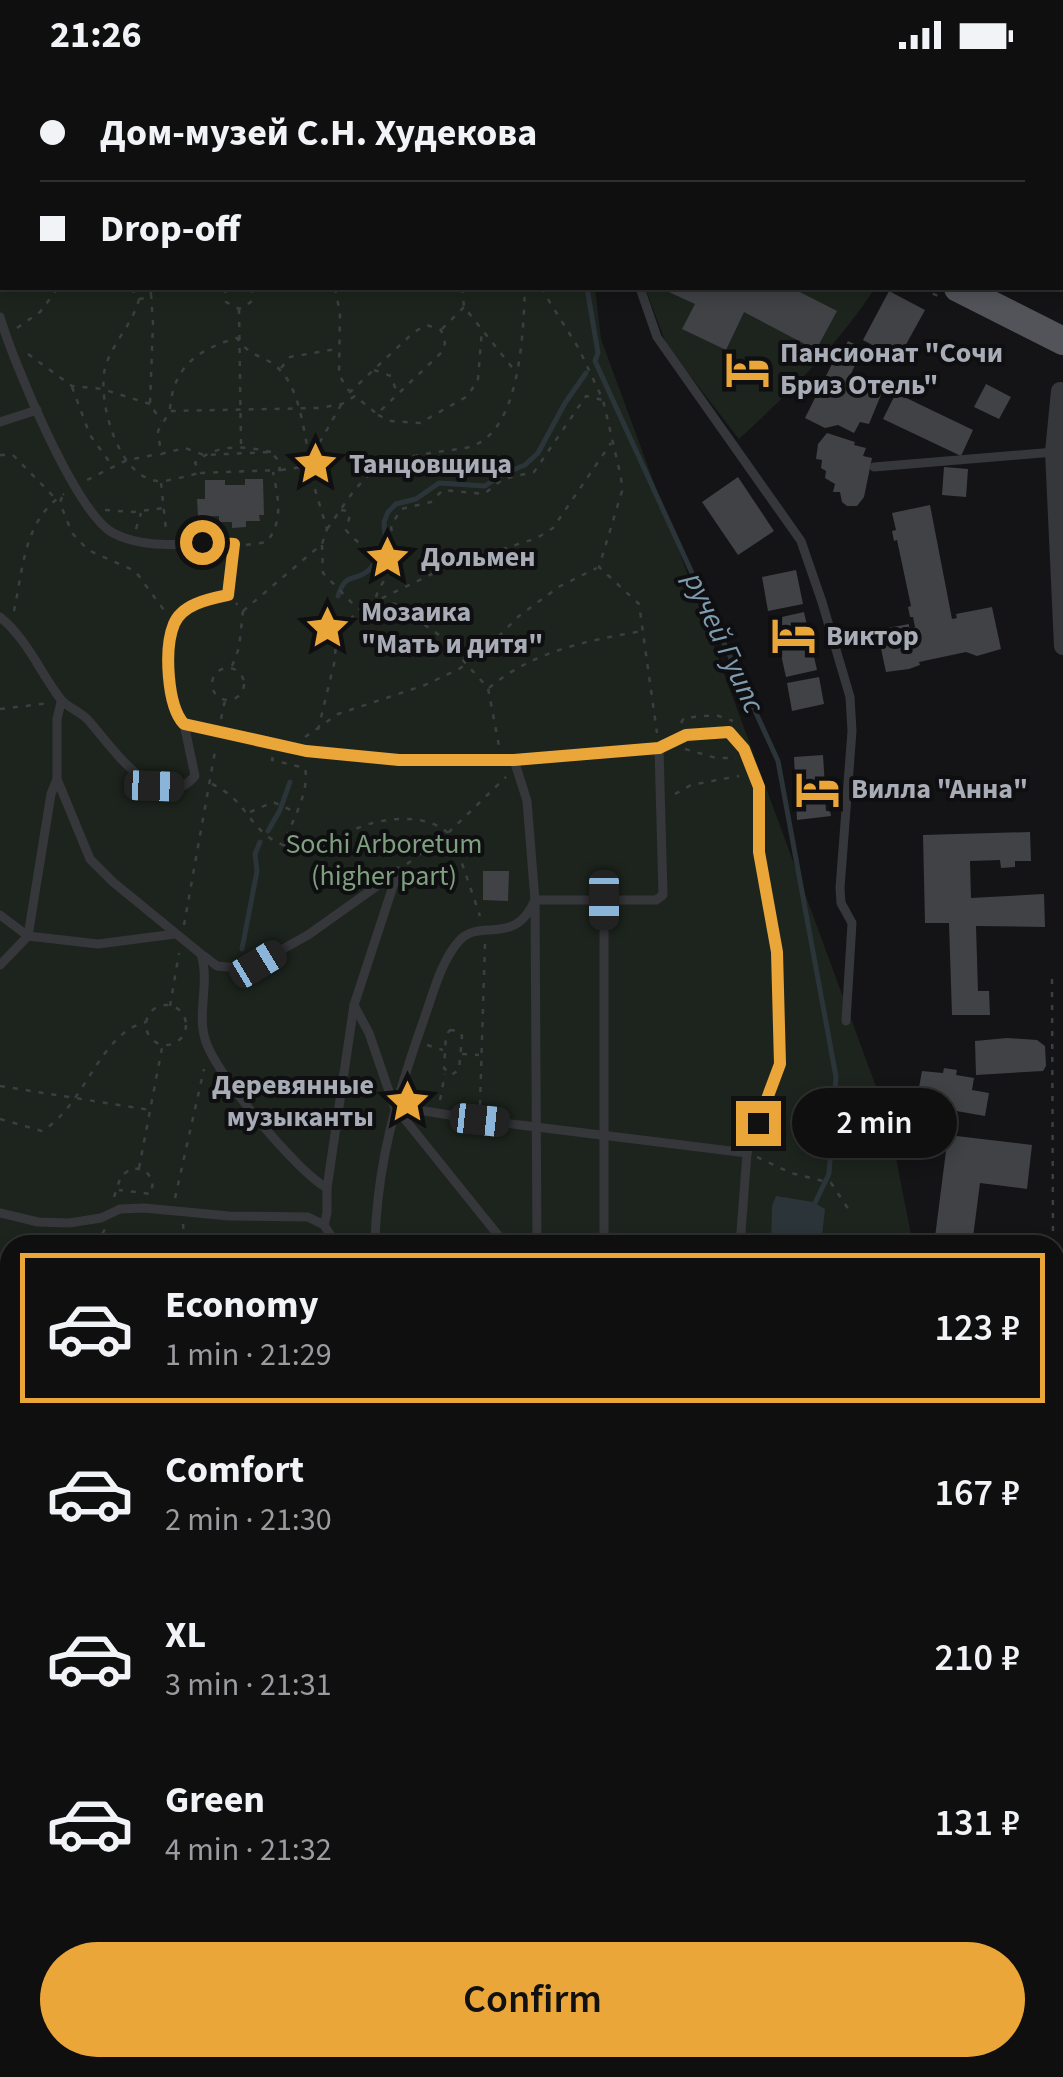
<!DOCTYPE html>
<meta charset="utf-8">
<style>
:root{--surface:#0f0f10;--page:#1d1d1e;--text:#f1f3f6;--muted:#9b9c9f;--line:#2f2f30;--accent:#eaa638}
body{margin:0;font-family:"Source Sans 3",sans-serif;background:var(--page);color:var(--text);height:100vh;display:flex;flex-direction:column;font-size:38px;white-space:nowrap}
*{box-sizing:border-box;margin:0}
p{font-size:32px;color:var(--muted)}
.icon{flex:none;width:55px;height:55px;fill:none;stroke:currentColor;stroke-width:2;stroke-linecap:round;stroke-linejoin:round}
.map{position:relative;flex:1;overflow:hidden}
.side{position:absolute;left:0px;top:1165px;width:1065px;height:842px;display:flex;flex-direction:column;background:var(--surface);border-radius:30px 30px 0 0;box-shadow:0 5px 15px #0003,0 0 0 2px var(--line)}
.side>*{flex:none}
.hud{position:absolute;left:0px;top:0px;width:1065px;height:220px;box-shadow:0 5px 15px #0003,0 0 0 2px var(--line);display:grid;align-content:center;height:220px;padding:0 40px;background:var(--surface)}
.end{position:absolute;width:45px;height:45px;margin:-22px;border:12px solid #eaa638;background:#111;box-shadow:0 0 0 5px #111}
.from{border-radius:50%}
.bubble{position:absolute;height:70px;border-radius:35px;background:var(--surface);box-shadow:0 5px 15px #0003,0 0 0 2px var(--line);font-size:32px;font-weight:600;line-height:70px;text-align:center}
.car{position:absolute;width:30px;height:60px;margin:-30px -15px;border-radius:12px;box-shadow:0 0 8px 2px #0007;background:linear-gradient(#222 24%,#8ab4d8 0 40%,#222 0 76%,#8ab4d8 0 86%,#222 0)}
.hud b{display:flex;align-items:center;gap:35px;height:95px;font-size:38px}
.hud b+b{border-top:2px solid var(--line)}
.hud i{width:25px;height:25px;background:var(--text)}
ul{padding:18px 0 0;list-style:none}
li{display:flex;align-items:center;gap:30px;height:150px;margin:0 20px 15px;padding:0 20px;border:5px solid transparent;border-radius:0px}
li div{flex:1}
li b{display:block;font-size:38px}
li em{font-style:normal;font-weight:600}
li.active{border-color:var(--accent)}
li>.icon{width:90px;height:90px;stroke-width:1.5}
.primary-button{display:flex;gap:20px;margin-top:auto;padding:20px 40px}
.primary-button a{flex:1;height:115px;border-radius:60px;background:var(--accent);color:#111;font-size:40px;font-weight:600;line-height:115px;text-align:center}
.status{display:flex;justify-content:space-between;align-items:center;height:70px;padding:0 50px;background:var(--surface);direction:ltr}
.status svg{height:28px;fill:currentColor}
.map>svg:first-child{display:block}
.green{fill:#1d241d}
.water{fill:#2b3439}
.lines{fill:none;stroke-linecap:round;stroke-linejoin:round}
.stream{stroke:#2b3439;stroke-width:5}
.building{fill:#414246}
.path{stroke:#3c3e42;stroke-width:2.5;stroke-dasharray:5 8;stroke-linecap:butt}
.service{stroke:#36373b;stroke-width:9}
.minor{stroke:#36373b;stroke-width:18}
.primary{stroke:#52545a;stroke-width:28}
.route{stroke:#eaa638;stroke-width:12}
.labels{text-anchor:middle;dominant-baseline:central;stroke-width:8;stroke-linejoin:round;paint-order:stroke}
.poi-label{font-size:28px;font-weight:bold;fill:#a7acb6;stroke:#0f0f11;text-anchor:start}
.park-label{font-size:28px;fill:#7ea07f;stroke:#0f0f11}
.water-label{font-size:30px;font-style:italic;fill:#7f9bb0;stroke:#0f0f11}
</style>
<div class="status"><b>21:26</b><svg viewBox="0 0 49 12"><path d="M0 12V9h3v3zM5 12V6h3v6zM10 12V3h3v9zM15 12V0h3v12zM26 1h20v11H26zM47 4h2v5h-2z"/></svg></div>
<div class="map">
<svg width="1063" height="2007" viewBox="0 0 1063 2007">
<rect width="100%" height="100%" fill="#141416"/>
<g class="green">
<path d="M0,0L490,2H2V218H595L601,269L889,1052L913,1175H10V1998H382L376,2007H0Z"/>
<path d="M645,218H875C838,275 789,323 739,369L667,276Z"/>
</g>
<path class="water" d="M776,1126L813,1132L825,1139L821,1175H771L772,1136Z"/>
<g class="lines">
<g class="stream">
<path d="M587,218L598,283L595,291L778,691L836,1007L829,1104L812,1139"/>
<path d="M338,526C346,500 355,514 370,499C376,492 381,484 386,476L384,452L388,442L396,434L416,429L439,413L485,416L503,404L525,395L538,383L565,333L586,303"/>
<path d="M268,761L280,740L290,712"/>
<path d="M242,879L257,801L255,784L260,772"/>
</g>
</g>
<g class="building">
<path d="M660,218H792L837,241L816,280L744,242L726,280L682,259L695,234Z"/>
<path d="M889,221L925,240L898,289L863,270Z"/>
<path d="M848,271L863,278L849,308L859,313L861,309L883,320L869,354L860,352L854,363L838,355L825,358L805,348L835,288L839,290Z"/>
<path d="M986,314L1011,327L999,349L974,337Z"/>
<path d="M896,323L973,360L961,386L883,349Z"/>
<path d="M827,363L855,372L854,375L866,378L863,386L872,388L864,427L857,436H847L842,432L840,422H833L835,414L825,408L826,401L821,398L822,390L816,389L818,374Z"/>
<path d="M944,397L968,399L966,427L942,425Z"/>
<path d="M738,407L774,461L738,485L702,432Z"/>
<path d="M245,409H263L264,445H259L260,451H246V457L232,458V452H219V446L198,447L197,429H205V410H225V415H245Z"/>
<path d="M930,435L952,549L957,548L956,544L992,537L1001,579L977,586L966,582L919,592L920,595L909,599L886,602L877,560L909,554V557H915L913,547H910L908,537L911,536L897,470L894,471L892,461L896,460L892,443Z"/>
<path d="M796,500L803,534L768,541L762,507Z"/>
<path d="M804,542L817,600L786,607L773,549Z"/>
<path d="M819,607L824,634L792,641L787,613Z"/>
<path d="M823,685L825,717L830,721L825,725L826,741H830L831,746L797,750L794,687Z"/>
<path d="M1030,762L1031,791H1015V797L1001,798L1000,790L970,791L971,828L1044,824L1045,857L976,856L978,921H989L990,945H952L949,853H925L923,765Z"/>
<path d="M483,801H509L508,831L483,830Z"/>
<path d="M1007,968L1037,970L1045,976L1046,996L1043,1001L976,1005L975,971Z"/>
<path d="M944,998L957,1000L956,1005L974,1008L972,1020L989,1023L985,1046L916,1034L922,1001L943,1003Z"/>
<path d="M948,1065L1032,1075L1027,1119L980,1113L972,1175H934Z"/>
<path d="M726,1998H766L761,2007H722Z"/>
</g>
<g class="lines">
<g class="path">
<path d="M169,0L171,2"/>
<path d="M332,0L333,2"/>
<path d="M374,0L379,2"/>
<path d="M484,0L489,2"/>
<path d="M563,0L568,2"/>
<path d="M612,0L617,2"/>
<path d="M790,0V2"/>
<path d="M176,2L178,0"/>
<path d="M257,2L258,0"/>
<path d="M649,2V0"/>
<path d="M0,75L2,76"/>
<path d="M0,110L2,113"/>
<path d="M1062,183L1063,188"/>
<path d="M133,218L134,225L141,229L150,226L152,218"/>
<path d="M225,218L226,232L239,239L251,232L252,218"/>
<path d="M335,218L340,243L339,305L349,321"/>
<path d="M462,218L464,237L515,301"/>
<path d="M541,218L579,279L603,330L621,407L622,421L599,497L639,534L657,663"/>
<path d="M921,218L938,226"/>
<path d="M151,224L153,253L150,334L161,351"/>
<path d="M139,229C133,254 112,273 105,298C97,331 119,414 163,411C175,410 188,405 201,403"/>
<path d="M239,239L241,374"/>
<path d="M17,258L40,242L58,218"/>
<path d="M442,259L464,237"/>
<path d="M28,284L72,316L102,319L150,334"/>
<path d="M281,298L290,287L336,279"/>
<path d="M374,300L391,306L397,323"/>
<path d="M72,317L90,365L111,394"/>
<path d="M170,339C173,296 199,279 237,268C251,289 267,285 281,301C300,322 303,358 309,385"/>
<path d="M378,345L391,351L420,353L468,326L478,309L482,259"/>
<path d="M271,382C245,376 216,373 195,393L201,403L280,400L278,390L271,382L204,385L185,378L161,384L158,361L170,341L319,338L342,334L355,326L377,344L442,282L445,273L441,260L427,255L414,262L350,322L355,326"/>
<path d="M313,384L341,335"/>
<circle cx="314" cy="394" r="10"/>
<path d="M0,385H13L55,428"/>
<path d="M281,400L303,397"/>
<path d="M87,410L127,390L159,384"/>
<path d="M161,413L166,460"/>
<path d="M62,427L60,433L72,463L88,480L135,501L167,544"/>
<path d="M105,440L133,442L164,438"/>
<path d="M341,440L347,441L350,445L346,460L350,465L384,495L395,489L396,493L378,520L375,531L395,534L442,567L488,618L499,676"/>
<path d="M136,459L141,443"/>
<path d="M327,459C342,439 355,414 376,400C403,384 435,383 465,378C521,368 523,263 525,218"/>
<path d="M246,475L267,472C284,449 278,428 273,402"/>
<path d="M322,475L323,503L357,538"/>
<path d="M202,487L218,492"/>
<path d="M395,487L391,456L401,439L431,432L443,420L484,424L503,409L534,402L586,326L603,330"/>
<path d="M14,541C23,499 24,449 64,424"/>
<path d="M243,541L322,474L327,459L310,403"/>
<path d="M232,596L239,578L243,541L236,533"/>
<circle cx="228" cy="614" r="16"/>
<path d="M489,618C533,581 586,571 642,561"/>
<path d="M0,639L50,633"/>
<path d="M221,649L225,630"/>
<path d="M681,653L684,648L716,645L733,651"/>
<path d="M318,660L334,594L337,566L358,540L444,498L537,468L553,458L611,373"/>
<path d="M305,667L338,644L425,615L459,599L484,581L519,546L560,516L597,498"/>
<path d="M685,679L716,688H736"/>
<path d="M212,714C249,731 248,761 283,775C292,751 310,722 305,698L272,690L273,685"/>
<path d="M675,724L691,715L739,706"/>
<path d="M250,742L273,732L293,741"/>
<path d="M283,775C297,777 309,780 323,776C335,772 346,763 358,758C386,746 435,742 454,770L480,846"/>
<path d="M407,794L449,762L506,707"/>
<path d="M184,855L216,676"/>
<path d="M1052,909L1053,1175"/>
<circle cx="166" cy="955" r="20"/>
<path d="M170,936L179,883"/>
<path d="M450,960L459,961L462,966L459,1000L451,1005L444,998L446,965Z"/>
<path d="M427,975L443,980"/>
<path d="M462,984L479,985"/>
<path d="M0,1016L150,1040"/>
<path d="M440,1030L445,1004"/>
<path d="M480,1035L485,873"/>
<path d="M0,1049L42,1061C85,1036 99,963 146,952"/>
<path d="M757,1087L791,1103L831,1113L851,1143"/>
<path d="M139,1098L162,978"/>
<path d="M114,1127L121,1106L132,1098L145,1100L153,1111L151,1124L119,1120"/>
<path d="M175,1128L204,999"/>
<path d="M183,1154L185,1175"/>
<path d="M96,1175L105,1159"/>
<path d="M1055,1181L1058,1185L1056,1304"/>
</g>
<g class="service">
<path d="M13,2L16,0"/>
<path d="M0,11L2,9"/>
<path d="M640,218L657,267L801,471L822,532L850,627L852,661L840,818L841,833L852,853L846,951"/>
<path d="M0,247C13,291 75,442 113,463C149,482 195,471 234,474L228,525C209,529 182,534 174,554C164,578 167,636 184,654L305,681L399,690H514L659,678L686,665L729,663L744,679L759,717V782L777,882L779,994L747,1083L740,1175"/>
<path d="M0,352L37,340"/>
<path d="M874,397L1054,382"/>
<path d="M0,547C27,569 39,600 59,627C65,637 80,641 88,650C110,674 158,749 195,706L184,654"/>
<path d="M61,632L57,649V709L90,789L113,812L201,884C210,912 197,942 205,969C214,1002 297,1102 327,1118V1143L324,1155"/>
<path d="M514,690L527,731L535,830L537,1175"/>
<path d="M57,709L51,724L28,866L98,874L175,864"/>
<path d="M0,845L28,866L0,895"/>
<path d="M204,886L217,896L247,899L308,865L398,801"/>
<path d="M354,935L369,963L394,1036L480,1050L747,1083"/>
<path d="M395,1037L506,1175"/>
<path d="M327,1118L354,935L398,801"/>
<path d="M0,1143L38,1152L69,1153L101,1148L120,1139L144,1138L229,1146L308,1147L324,1155L337,1175"/>
<path d="M376,1175C374,1160 377,1144 378,1129C385,1065 403,1009 424,949C433,924 441,891 459,871C480,847 514,878 535,830H656L663,825L659,678"/>
<path d="M604,1175V830"/>
<path d="M0,1299L10,1309"/>
<path d="M1055,1620V1662"/>
<path d="M334,1998L336,2007"/>
</g>
<g class="minor">
<path d="M737,0L741,2"/>
<path d="M680,2L683,0"/>
<path d="M1051,2V0"/>
<path d="M1062,73H1063"/>
<path d="M1060,321L1054,382L1063,576"/>
<path d="M1055,1832L1063,1836"/>
<path d="M848,2007L855,1998"/>
</g>
<g class="primary">
<path d="M520,0L525,2"/>
<path d="M958,218L1063,271"/>
</g>
</g>
<g class="lines">
<path class="route" d="M202,472L234,474L228,525C209,529 182,534 174,554C164,578 167,636 184,654L306,681L399,690H514L659,678L686,665L729,662L744,679L759,717V782L777,882L780,994L758,1053"/>
</g>
<defs>
<symbol id="hotel-bare" viewBox="-9 -9 18 18"><path d="M-6-4.5h1.5V1H6V5H4.5V3h-9V5H-6ZM-4 0a1.8 1.8 0 1 1 3.6 0ZM.5 0V-2.5h3Q6-2.5 6 0Z" fill="#eaa638" stroke="#0f0f11" stroke-width="2.5" paint-order="stroke"/></symbol>
<symbol id="sight-bare" viewBox="-9 -9 18 18"><path d="M0-6L1.8-2.2L6-1.7L2.9 1.2L3.7 5.4L0 3.3L-3.7 5.4L-2.9 1.2L-6-1.7L-1.8-2.2Z" fill="#eaa638" stroke="#0f0f11" stroke-width="2.5" paint-order="stroke"/></symbol>
</defs>
<g fill-rule="evenodd">
<use href="#hotel-bare" x="716" y="268" width="63" height="63"/>
<use href="#sight-bare" x="284" y="362" width="63" height="63"/>
<use href="#sight-bare" x="356" y="456" width="63" height="63"/>
<use href="#sight-bare" x="296" y="526" width="63" height="63"/>
<use href="#hotel-bare" x="762" y="534" width="63" height="63"/>
<use href="#hotel-bare" x="786" y="688" width="63" height="63"/>
<use href="#sight-bare" x="376" y="1000" width="63" height="63"/>
</g>
<g class="labels">
<g class="poi-label">
<text x="780" y="283">Пансионат "Сочи<tspan x="780" dy="32">Бриз Отель"</tspan></text>
<text x="349" y="394">Танцовщица</text>
<text x="421" y="487">Дольмен</text>
<text x="361" y="542">Мозаика<tspan x="361" dy="32">"Мать и дитя"</tspan></text>
<text x="826" y="566">Виктор</text>
<text x="851" y="719">Вилла "Анна"</text>
<text x="374" y="1015" text-anchor="end">Деревянные<tspan x="374" dy="32">музыканты</tspan></text>
</g>
<g class="park-label">
<text x="384" y="774">Sochi Arboretum<tspan x="384" dy="32">(higher part)</tspan></text>
</g>
<g class="water-label">
<text transform="translate(724 573) rotate(65)">ручей Гуипс</text>
</g>
</g>
</svg>
<i class="end from" style="left:202px;top:472px"></i>
<i class="end" style="left:758px;top:1053px"></i>
<div class="bubble" style="left:792px;top:1018px;width:165px">2 min</div>
<i class="car" style="left:154px;top:716px;rotate:92deg"></i>
<i class="car" style="left:604px;top:830px;rotate:180deg"></i>
<i class="car" style="left:258px;top:894px;rotate:59deg"></i>
<i class="car" style="left:480px;top:1050px;rotate:96deg"></i>
<div class="hud">
<b><i class="from"></i>Дом-музей С.Н. Худекова</b>
<b><i></i>Drop-off</b>
</div>
<section class="side">
<ul>
<li class="active"><svg class="icon" aria-label="car" viewBox="0 0 24 24"><path d="M5 17H2v-5l4-1 3-4h7l3 4 3 1v5h-3M9 17h6M6 11h13"/><circle cx="7" cy="17" r="2"/><circle cx="17" cy="17" r="2"/></svg><div><b>Economy</b><p>1 min · 21:29</p></div><em>123 ₽</em></li>
<li><svg class="icon" aria-label="car" viewBox="0 0 24 24"><path d="M5 17H2v-5l4-1 3-4h7l3 4 3 1v5h-3M9 17h6M6 11h13"/><circle cx="7" cy="17" r="2"/><circle cx="17" cy="17" r="2"/></svg><div><b>Comfort</b><p>2 min · 21:30</p></div><em>167 ₽</em></li>
<li><svg class="icon" aria-label="car" viewBox="0 0 24 24"><path d="M5 17H2v-5l4-1 3-4h7l3 4 3 1v5h-3M9 17h6M6 11h13"/><circle cx="7" cy="17" r="2"/><circle cx="17" cy="17" r="2"/></svg><div><b>XL</b><p>3 min · 21:31</p></div><em>210 ₽</em></li>
<li><svg class="icon" aria-label="car" viewBox="0 0 24 24"><path d="M5 17H2v-5l4-1 3-4h7l3 4 3 1v5h-3M9 17h6M6 11h13"/><circle cx="7" cy="17" r="2"/><circle cx="17" cy="17" r="2"/></svg><div><b>Green</b><p>4 min · 21:32</p></div><em>131 ₽</em></li>
</ul>
<div class="primary-button"><a>Confirm</a></div>
</section>
</div>
